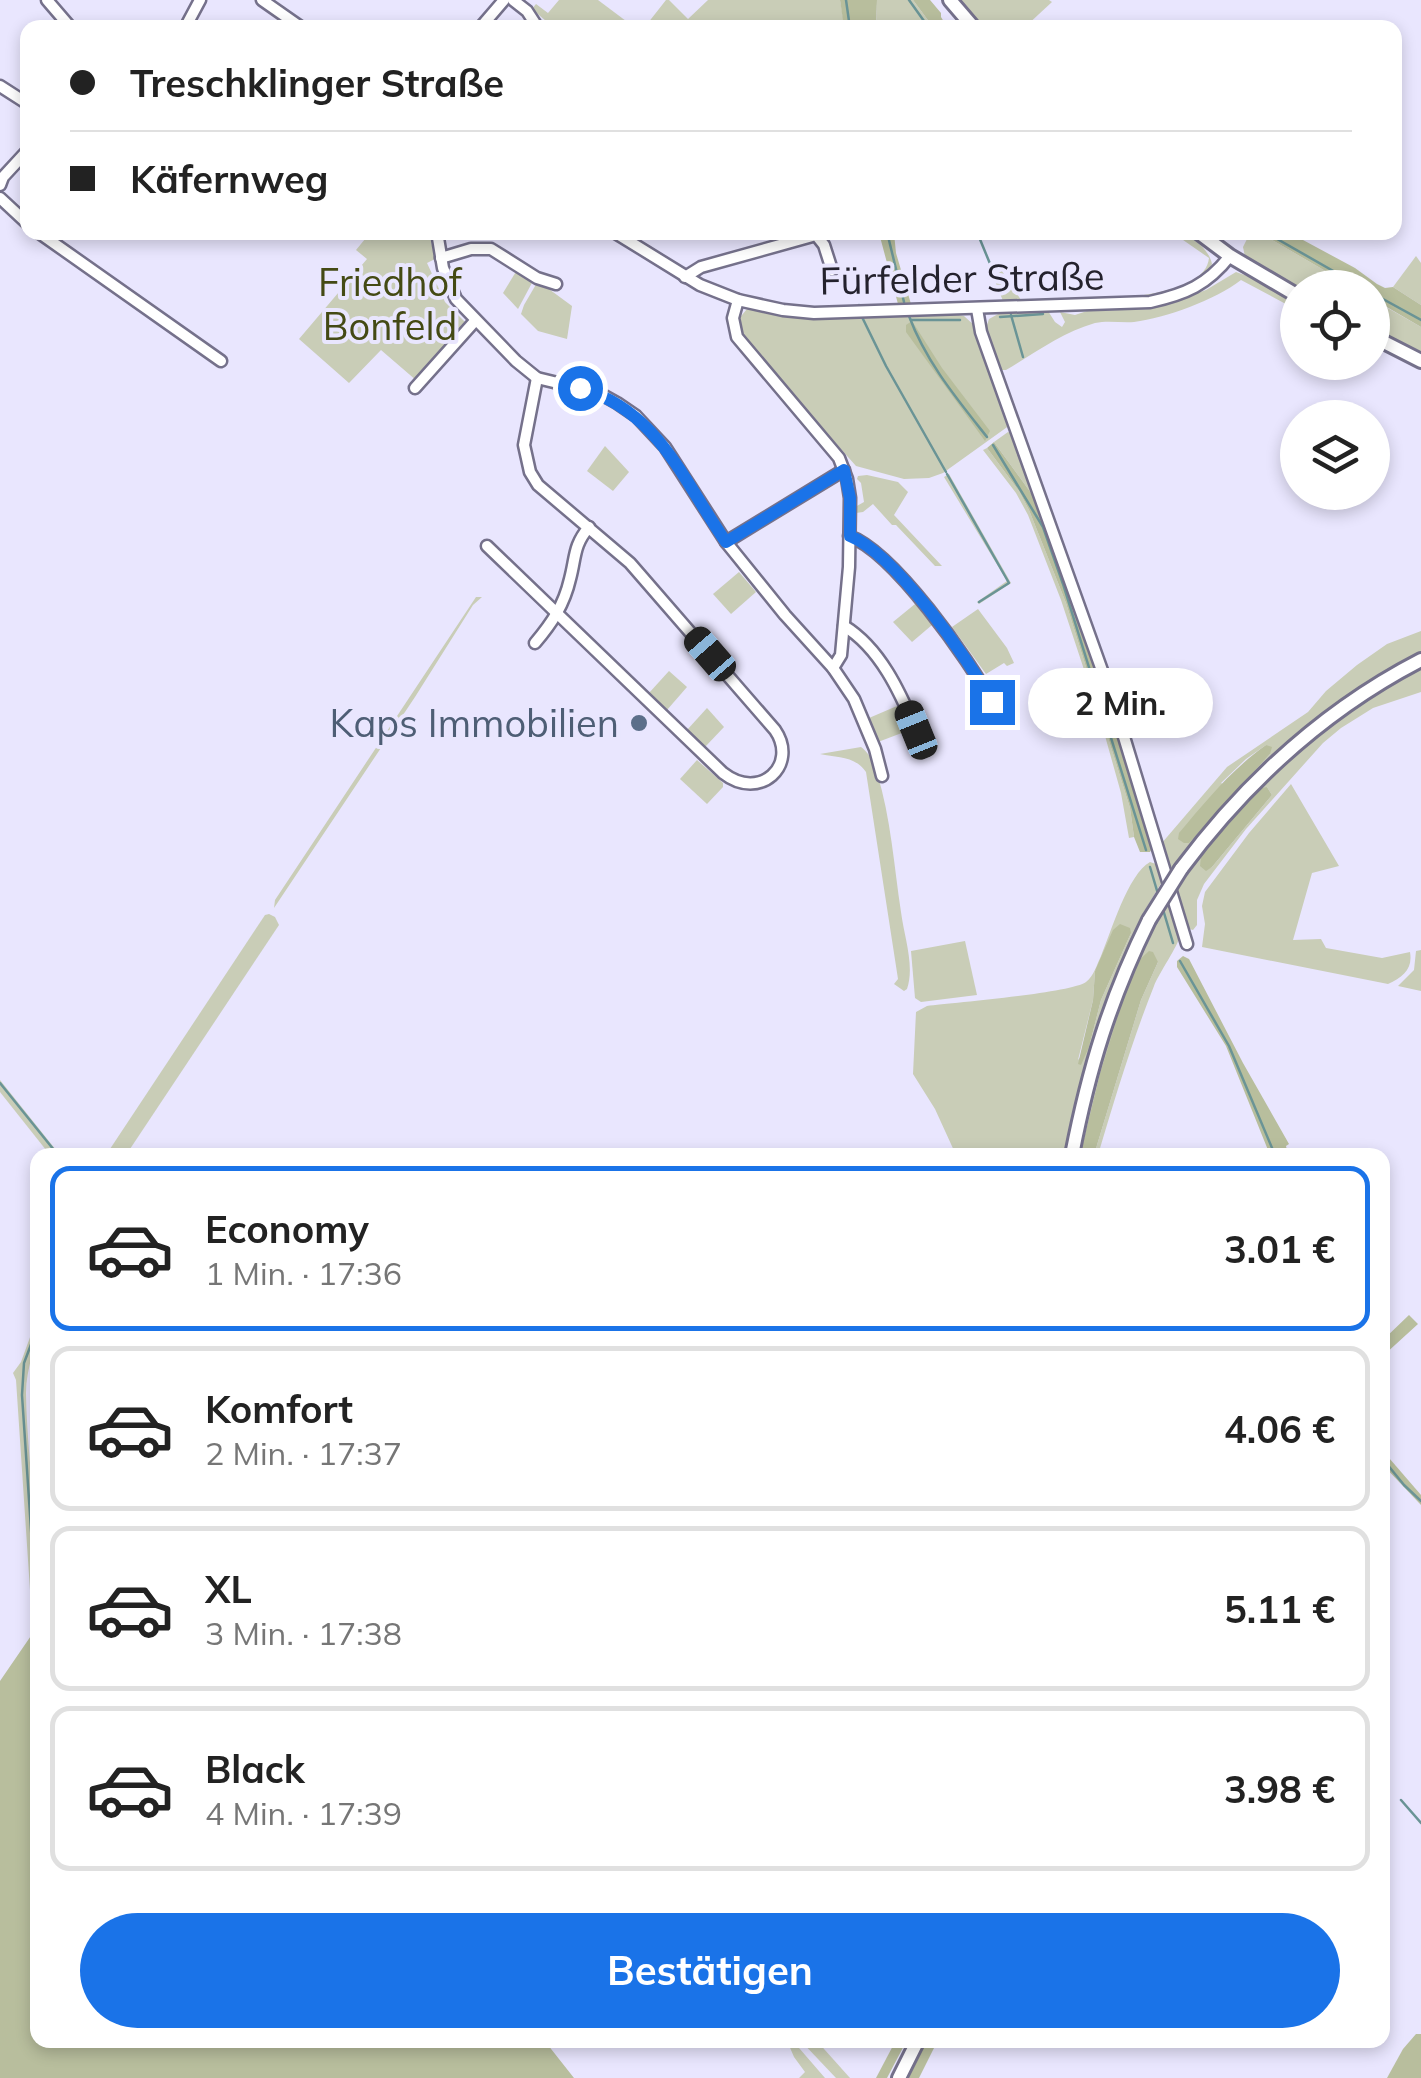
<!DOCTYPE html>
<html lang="de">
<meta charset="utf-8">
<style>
:root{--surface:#fff;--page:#f2f2f2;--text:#222;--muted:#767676;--line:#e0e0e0;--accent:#1a73e8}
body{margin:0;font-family:Mulish,sans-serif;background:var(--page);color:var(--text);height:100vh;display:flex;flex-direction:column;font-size:38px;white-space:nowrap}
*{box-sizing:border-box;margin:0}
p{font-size:32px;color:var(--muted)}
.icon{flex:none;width:55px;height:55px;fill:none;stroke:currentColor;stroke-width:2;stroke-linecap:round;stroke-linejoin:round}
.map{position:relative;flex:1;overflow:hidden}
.details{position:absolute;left:30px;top:1148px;width:1360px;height:900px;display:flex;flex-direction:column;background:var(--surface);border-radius:20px;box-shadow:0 5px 15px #0003}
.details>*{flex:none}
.banner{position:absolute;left:20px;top:20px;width:1382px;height:220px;border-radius:20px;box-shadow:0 5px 15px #0003;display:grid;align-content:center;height:220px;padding:0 50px;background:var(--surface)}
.fabs{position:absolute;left:1280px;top:270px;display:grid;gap:20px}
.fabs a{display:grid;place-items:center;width:110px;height:110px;border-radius:50%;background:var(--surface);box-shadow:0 5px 15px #0003;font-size:50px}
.end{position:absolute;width:45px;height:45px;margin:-22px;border:12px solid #1a73e8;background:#fff;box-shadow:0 0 0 5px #fff}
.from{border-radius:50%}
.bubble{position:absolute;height:70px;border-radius:35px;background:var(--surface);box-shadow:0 5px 15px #0003;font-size:32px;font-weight:700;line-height:70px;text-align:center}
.car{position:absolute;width:30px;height:60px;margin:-30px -15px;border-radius:12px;box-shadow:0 0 8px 2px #0007;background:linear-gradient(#222 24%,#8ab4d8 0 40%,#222 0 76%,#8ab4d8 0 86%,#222 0)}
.banner b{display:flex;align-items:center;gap:35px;height:95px;font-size:38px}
.banner b+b{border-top:2px solid var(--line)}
.banner i{width:25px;height:25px;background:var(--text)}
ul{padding:18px 0 0;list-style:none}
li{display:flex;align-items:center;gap:30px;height:165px;margin:0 20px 15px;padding:0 30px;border:5px solid var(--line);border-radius:20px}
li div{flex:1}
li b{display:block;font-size:38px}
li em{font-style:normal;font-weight:700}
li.current{border-color:var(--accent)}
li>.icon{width:90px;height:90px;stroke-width:1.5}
.cta{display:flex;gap:20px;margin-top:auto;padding:20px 50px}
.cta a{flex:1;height:115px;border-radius:60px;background:var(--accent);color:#fff;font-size:40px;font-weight:700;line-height:115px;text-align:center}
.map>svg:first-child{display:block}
.green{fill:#c9cdb7;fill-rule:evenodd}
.forest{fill:#b8be9d}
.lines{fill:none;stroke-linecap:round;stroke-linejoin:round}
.stream{stroke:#6a9496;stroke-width:2.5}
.minor-casing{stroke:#75718b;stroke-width:15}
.major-casing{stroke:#75718b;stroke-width:18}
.minor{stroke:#fff;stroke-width:10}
.major{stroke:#fff;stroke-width:12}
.major-bridge-casing{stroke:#75718b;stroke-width:18;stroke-linecap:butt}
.major-bridge{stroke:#fff;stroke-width:12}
.route{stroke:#1a73e8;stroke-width:12}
.service-dot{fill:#5c6f8a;stroke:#e9e6fe;stroke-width:4}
.labels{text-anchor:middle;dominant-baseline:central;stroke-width:8;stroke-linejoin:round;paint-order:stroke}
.street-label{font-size:38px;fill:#24222d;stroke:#e9e6fe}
.park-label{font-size:38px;fill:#444a14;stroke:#e9e6fe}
.service-label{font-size:38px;fill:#4e5e75;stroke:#e9e6fe;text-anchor:end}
</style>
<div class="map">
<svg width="1421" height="2078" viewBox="0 0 1421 2078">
<rect width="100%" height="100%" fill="#e9e6fe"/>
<g class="green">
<path d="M559,0H598L634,27H553L532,9L536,4L548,13Z"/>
<path d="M666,0H669L688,19L708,0H840L845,28H644Z"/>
<path d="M877,0H913L933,27L876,28Z"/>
<path d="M956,0H1049L1052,2L1025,27L980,28Z"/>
<path d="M370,233H429L435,259L427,263L445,302L467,324L417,381L381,350L349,383L299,339L367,259L356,250Z"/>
<path d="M1173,233C1189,233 1209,248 1212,264C1201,287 1172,293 1149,300L898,308V304L1003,301L993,276L1002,271L1021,300C1059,299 1204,307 1209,258Z"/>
<path d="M1250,233H1260L1353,287H1298L1245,257L1243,247Z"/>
<path d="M1416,256L1421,263V305L1393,287Z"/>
<path d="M517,270L533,281L518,309L503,293Z"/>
<path d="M1236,272L1253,278L1297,304V310L1241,280C1215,300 1166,318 1134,322C1121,323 1108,320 1095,323C1063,332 1035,353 1006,370H999L985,331L989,319L1000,313L1048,311L1055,322L1062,327L1065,322L1060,312L1075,315L1087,311L1151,309L1206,290Z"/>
<path d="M538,281L572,306L567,339L538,331L521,314L524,305Z"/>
<path d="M1372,299L1421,327V355L1373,329Z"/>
<path d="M747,309L813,317L953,314L964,316L975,326L1010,425L943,473L929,478L904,479L856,466L744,340L737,328V321Z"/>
<path d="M1008,432L1011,433L1039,504L994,442Z"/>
<path d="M605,446L629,472L613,491L587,471Z"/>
<path d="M987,448L1019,491L1029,510L1066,603L1130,808L1134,837L1129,838L1121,793L1100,718L1061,600L1028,515L1016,493L983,450Z"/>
<path d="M949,474L1011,583L979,604L977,602L1007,581L944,477Z"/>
<path d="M867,475L898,482L908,492L894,515L942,566H935L896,525H892L873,504L863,512L856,513L855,507L864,502L861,483L857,479L858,476Z"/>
<path d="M739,572L756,592L731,614L713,594Z"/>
<path d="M476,597H482L473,605L415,697L274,908L275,900Z"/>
<path d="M915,604L932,625L912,642L893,622Z"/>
<path d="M978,609L1007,648L1014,663L1007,666L1004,663L986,674L952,627Z"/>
<path d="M1421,631V655L1406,661L1325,712L1288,741L1237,792L1169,872L1161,844L1227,767L1308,712L1326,691L1357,665L1387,644ZM1266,745L1270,754L1235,791L1221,783L1246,759Z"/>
<path d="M1421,666V692L1373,708L1341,728L1323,743L1246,829L1204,884L1197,900V925L1193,930L1186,928L1174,891C1184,878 1189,866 1199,853C1263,774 1333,716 1421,666ZM1267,787L1272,795L1212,867L1205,870Z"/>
<path d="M669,671L687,687L667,710L649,693Z"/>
<path d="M897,706L907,731L878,742L869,718Z"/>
<path d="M707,708L724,727L705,747L687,730Z"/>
<path d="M861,747C870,754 873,762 877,773C891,818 894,866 901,912C904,936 915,966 907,989L904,991L894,984L898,979L866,772C854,755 837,758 820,754Z"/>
<path d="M697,760L723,783V787L707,804L680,779Z"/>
<path d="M1291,784L1339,866L1312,873L1293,940L1321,939L1326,948L1382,958L1410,952C1413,969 1403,977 1388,984L1202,947L1205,924L1202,906L1205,892L1249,833Z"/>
<path d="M1150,862L1159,865L1163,880L1142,915L1145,917C1105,992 1080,1071 1066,1155H956L935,1109L913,1074L916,1012L927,1006C953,1003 1071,993 1086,982C1094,976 1097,964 1101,956C1111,932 1128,874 1150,862ZM1131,933L1101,1000L1089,1047L1078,1060L1093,1000L1095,971Z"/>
<path d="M1170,901C1173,911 1181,927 1179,938C1179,944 1158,975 1154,986C1132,1041 1115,1098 1098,1155H1094L1141,1000L1158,962H1137L1100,1073L1080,1155H1077L1088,1096L1121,994L1149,931L1151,932Z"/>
<path d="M269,914L275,917L279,925L126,1155H106L265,915Z"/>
<path d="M965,941L977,995L921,1002L915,998L911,951Z"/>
<path d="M1421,950V991L1398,986L1414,970L1416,951Z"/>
<path d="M0,1080L60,1155H50L0,1092Z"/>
<path d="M37,1318C38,1344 26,1367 26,1393C27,1457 38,1521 38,1586C38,1604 41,1622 30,1637L32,1620L16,1380L13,1373L21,1362Z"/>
<path d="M800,2040H816L850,2078H836Z"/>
<path d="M793,2041L825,2078H799L805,2072L794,2057L788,2043Z"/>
</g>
<g class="forest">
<path d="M840,0H877L876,27H844Z"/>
<path d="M913,0H930L941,13V17L947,27H933Z"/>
<path d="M879,233H894L896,253L911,304H898Z"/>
<path d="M1260,233H1290L1355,268L1377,284L1385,288L1393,287L1421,305V327L1373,299L1372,288L1353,287Z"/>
<path d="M912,321L942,368L990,431L985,441L906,332V325Z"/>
<path d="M994,442L1039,504L1095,658L1153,846L1150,852H1140L1134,837L1130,808L1066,603L1029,510L1019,491L987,448Z"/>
<path d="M1266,745L1272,747L1270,754L1189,843H1184L1178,839L1179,833C1206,801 1231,770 1266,745Z"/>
<path d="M1267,787L1272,795L1212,867L1206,871L1200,866L1201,857L1241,808L1262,788Z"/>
<path d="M1120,924L1130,928L1131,933L1101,1000L1089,1047L1081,1065L1078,1064L1093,1000L1095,971L1113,930Z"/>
<path d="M1149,951L1153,952L1158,962L1141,1000L1094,1155H1080L1100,1073L1120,1009L1137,962Z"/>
<path d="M1183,956L1189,959L1243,1063L1289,1144L1286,1146L1288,1155H1270L1226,1046L1177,967V961Z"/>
<path d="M1409,1315L1418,1324L1384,1355L1389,1361L1383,1367V1340Z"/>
<path d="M1383,1451L1421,1495V1505L1383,1465Z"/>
<path d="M37,1627L38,2040H544L574,2078H0V1681Z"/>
<path d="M1416,2034H1421V2078H1387L1403,2049Z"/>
<path d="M896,2040H907L887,2078H876Z"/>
<path d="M926,2040H938L919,2078H907Z"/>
</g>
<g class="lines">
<g class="stream">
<path d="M846,0L850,28"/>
<path d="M909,0L929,28"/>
<path d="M887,232L904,302"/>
<path d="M977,232L993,271"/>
<path d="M1265,232L1363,288"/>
<path d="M1372,293L1421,320"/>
<path d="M859,305V306"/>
<path d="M1011,315L1023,357"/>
<path d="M909,316C926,362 957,399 987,437"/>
<path d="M862,317L886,366L946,472"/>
<path d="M1000,317L1043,314"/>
<path d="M911,320H960"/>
<path d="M993,445L1043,527L1063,584L1146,850"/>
<path d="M947,474L1009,583L979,602"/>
<path d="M1150,867L1158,894"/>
<path d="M1162,906L1173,943"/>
<path d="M1180,961L1229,1046L1275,1155"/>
<path d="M0,1083L58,1155"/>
<path d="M1382,1458L1404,1485L1421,1501"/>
<path d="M37,1619L22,1395L24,1363L38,1326"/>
<path d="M1401,1800L1421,1823"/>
</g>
<defs>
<g id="minor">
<path d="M47,0L71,28"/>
<path d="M262,0L302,28"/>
<path d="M513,0L527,11L538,28"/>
<path d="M185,28L200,0"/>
<path d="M480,28L504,0"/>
<path d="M0,86L28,104"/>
<path d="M0,185L3,177L28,150"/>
<path d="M0,198L28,224"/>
<path d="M38,232L221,361"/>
<path d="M437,232L443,268L456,299L516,361L537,378L599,393L617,403L636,416L665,447L726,542L785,615L833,668L854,699L875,749L882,776"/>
<path d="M614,232L700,285L738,300L783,310L814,313L1150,302C1186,294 1207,285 1230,256"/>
<path d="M441,258L471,249H491L537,278L556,284"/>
<path d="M685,277L701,267L816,235L824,245L832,270"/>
<path d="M738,300L733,318L737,337L839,458L847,479L850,498L849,567L841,655L833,668"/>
<path d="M977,309L981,332L1114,704L1187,944"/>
<path d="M415,388L475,321"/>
<path d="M849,536C894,552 969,660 992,702"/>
<path d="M726,542L844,470"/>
<path d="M487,546L723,773C760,802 799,765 775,730L630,563L538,485L530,472L524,445L537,378"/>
<path d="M844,626C880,648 900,692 916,730"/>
<path d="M535,643C552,623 564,605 570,579C576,557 573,546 589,527"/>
</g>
<g id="major">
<path d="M950,0L974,28"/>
<path d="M1198,232L1230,256L1298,296"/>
<path d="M1372,336L1421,361"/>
<path d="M1181,869C1246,782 1324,710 1421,660"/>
<path d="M1072,1155C1089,1068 1110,999 1149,920"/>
<path d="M899,2078L918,2040"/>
</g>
</defs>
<use href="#minor" class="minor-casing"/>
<use href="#major" class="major-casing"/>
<use href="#minor" class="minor"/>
<use href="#major" class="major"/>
<defs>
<path id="major-bridge" d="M1149,920L1181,869"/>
</defs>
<use href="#major-bridge" class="major-bridge-casing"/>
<use href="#major-bridge" class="major-bridge"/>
</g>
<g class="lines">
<path class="route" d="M580,388C659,411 683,481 726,542L844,470L850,498V536C895,554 968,658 992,702"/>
</g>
<circle class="service-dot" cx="639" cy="723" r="10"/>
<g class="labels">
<g class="street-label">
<text transform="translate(962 278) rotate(-1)">Fürfelder Straße</text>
</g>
<g class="park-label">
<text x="390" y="282">Friedhof<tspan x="390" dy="44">Bonfeld</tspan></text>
</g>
<g class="service-label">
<text x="619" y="723">Kaps Immobilien</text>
</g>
</g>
</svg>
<div class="fabs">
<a><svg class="icon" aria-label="locate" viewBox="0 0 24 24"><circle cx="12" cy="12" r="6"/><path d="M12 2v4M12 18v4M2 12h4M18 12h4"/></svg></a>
<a><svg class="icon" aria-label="layers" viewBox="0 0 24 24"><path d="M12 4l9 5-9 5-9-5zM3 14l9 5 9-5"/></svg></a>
</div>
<i class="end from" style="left:580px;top:388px"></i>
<i class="end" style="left:992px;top:702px"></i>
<div class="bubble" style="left:1028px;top:668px;width:185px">2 Min.</div>
<i class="car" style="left:710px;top:654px;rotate:319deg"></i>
<i class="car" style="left:916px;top:730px;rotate:338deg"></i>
<div class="banner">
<b><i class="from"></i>Treschklinger Straße</b>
<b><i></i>Käfernweg</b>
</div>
<section class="details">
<ul>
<li class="current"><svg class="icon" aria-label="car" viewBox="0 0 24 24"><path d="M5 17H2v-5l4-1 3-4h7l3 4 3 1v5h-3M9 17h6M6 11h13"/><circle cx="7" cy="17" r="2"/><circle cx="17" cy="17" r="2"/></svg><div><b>Economy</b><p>1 Min. · 17:36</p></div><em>3.01 €</em></li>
<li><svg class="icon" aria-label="car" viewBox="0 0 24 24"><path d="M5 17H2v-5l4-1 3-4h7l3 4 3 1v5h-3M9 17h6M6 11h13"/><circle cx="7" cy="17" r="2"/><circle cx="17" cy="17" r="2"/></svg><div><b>Komfort</b><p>2 Min. · 17:37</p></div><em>4.06 €</em></li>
<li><svg class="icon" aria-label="car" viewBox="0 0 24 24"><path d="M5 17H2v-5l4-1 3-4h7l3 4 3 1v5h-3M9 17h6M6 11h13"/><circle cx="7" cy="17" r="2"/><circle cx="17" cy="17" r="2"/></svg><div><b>XL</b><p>3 Min. · 17:38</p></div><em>5.11 €</em></li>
<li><svg class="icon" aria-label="car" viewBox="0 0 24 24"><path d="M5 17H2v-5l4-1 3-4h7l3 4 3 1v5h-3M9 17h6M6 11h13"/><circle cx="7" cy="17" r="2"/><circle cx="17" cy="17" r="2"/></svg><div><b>Black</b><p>4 Min. · 17:39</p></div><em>3.98 €</em></li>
</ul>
<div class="cta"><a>Bestätigen</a></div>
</section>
</div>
